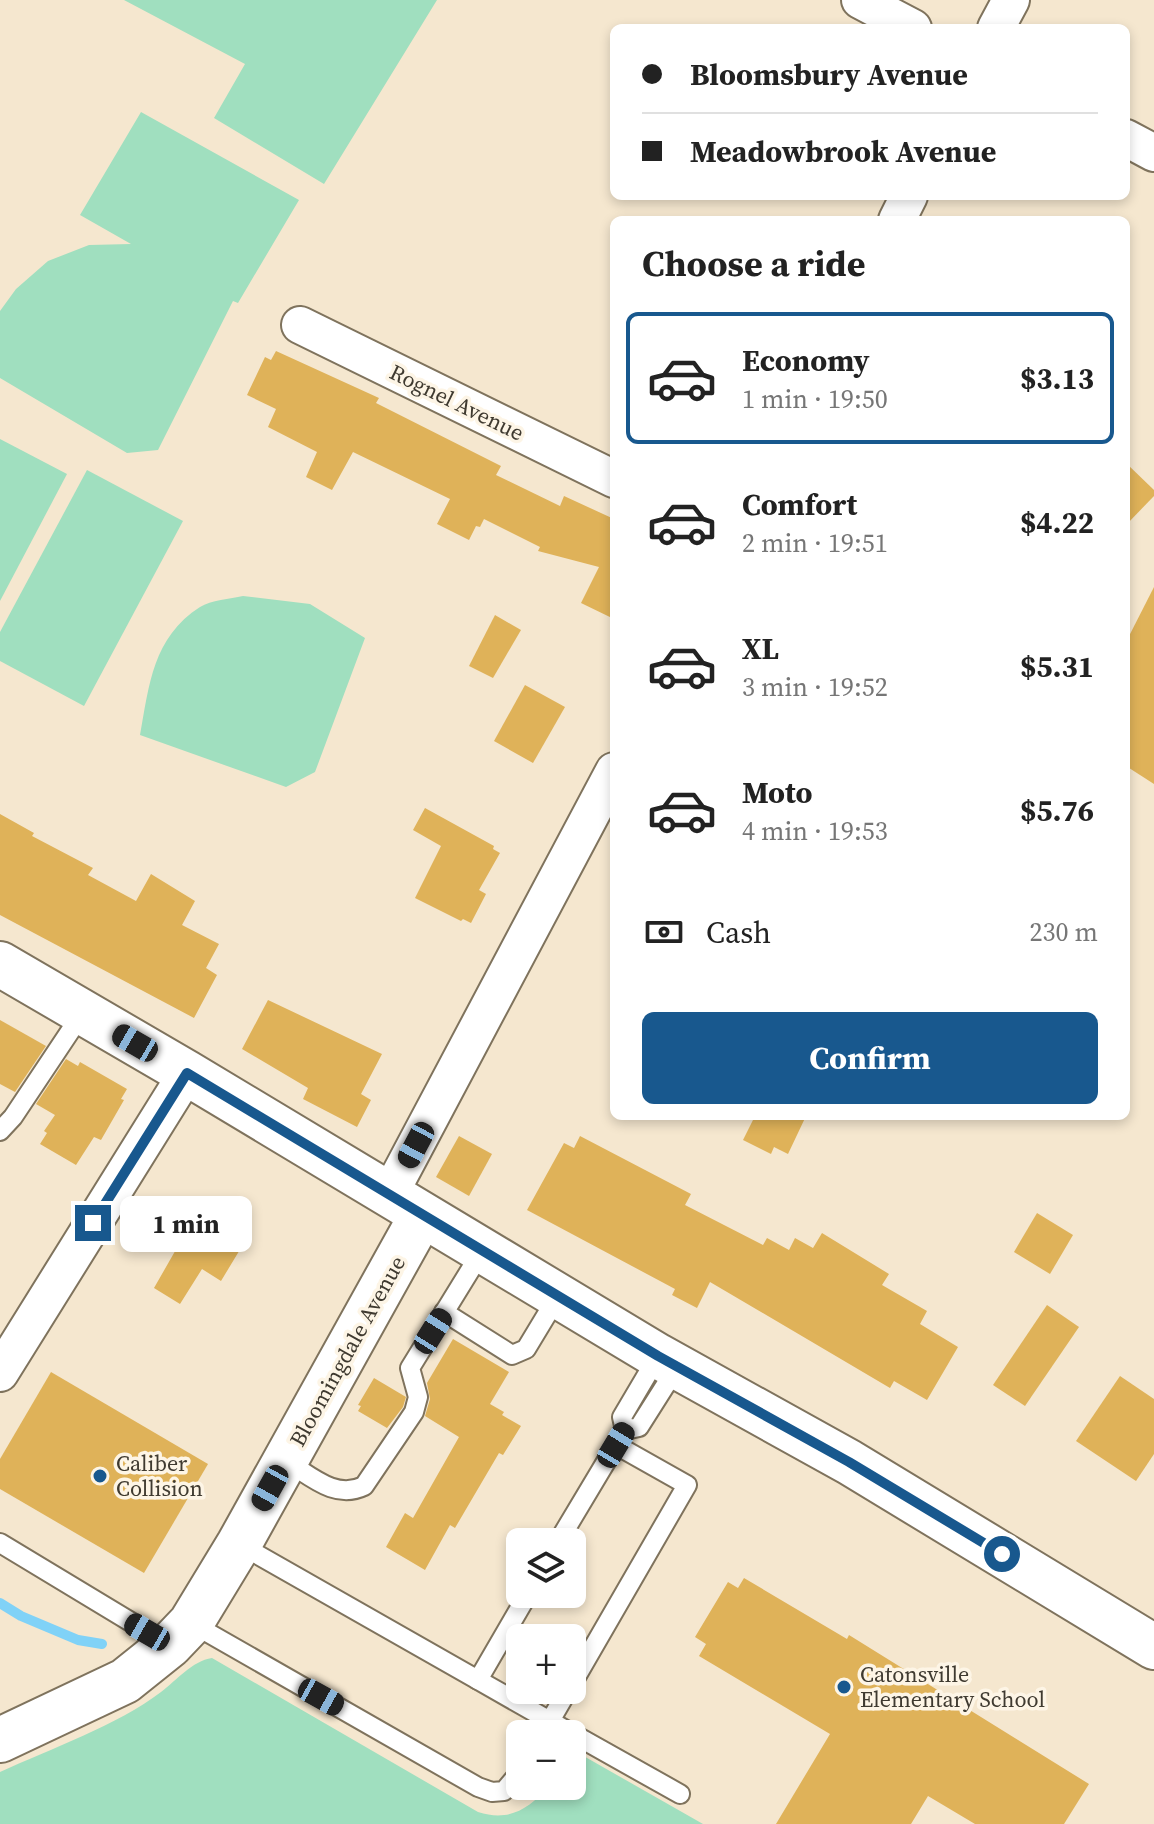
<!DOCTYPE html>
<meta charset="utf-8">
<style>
:root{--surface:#fff;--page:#f6f6f6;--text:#222;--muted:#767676;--line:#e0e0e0;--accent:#18588e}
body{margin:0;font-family:"Source Serif 4",serif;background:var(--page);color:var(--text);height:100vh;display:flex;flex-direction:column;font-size:30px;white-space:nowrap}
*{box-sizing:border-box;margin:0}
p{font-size:26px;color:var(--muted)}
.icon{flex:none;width:44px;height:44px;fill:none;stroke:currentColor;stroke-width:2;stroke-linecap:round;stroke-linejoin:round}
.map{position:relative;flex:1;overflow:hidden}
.details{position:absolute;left:610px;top:216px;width:520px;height:904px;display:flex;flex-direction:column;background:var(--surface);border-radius:12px;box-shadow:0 4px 12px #0003}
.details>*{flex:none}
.guide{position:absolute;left:610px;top:24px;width:520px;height:176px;border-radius:12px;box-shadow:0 4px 12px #0003;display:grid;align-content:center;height:176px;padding:0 32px;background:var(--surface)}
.buttons{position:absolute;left:506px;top:1528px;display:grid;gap:16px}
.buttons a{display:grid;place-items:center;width:80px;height:80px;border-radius:12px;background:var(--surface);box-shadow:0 4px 12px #0003;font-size:40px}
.end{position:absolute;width:36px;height:36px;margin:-18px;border:10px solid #18588e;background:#fff;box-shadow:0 0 0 4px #fff}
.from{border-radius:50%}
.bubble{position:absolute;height:56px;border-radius:12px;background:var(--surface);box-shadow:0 4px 12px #0003;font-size:26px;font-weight:700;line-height:56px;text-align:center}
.car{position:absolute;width:24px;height:48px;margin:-24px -12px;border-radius:10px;box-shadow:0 0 6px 2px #0007;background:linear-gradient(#222 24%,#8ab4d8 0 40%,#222 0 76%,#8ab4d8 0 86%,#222 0)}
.guide b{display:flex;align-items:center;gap:28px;height:76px;font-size:30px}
.guide b+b{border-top:2px solid var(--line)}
.guide i{width:20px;height:20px;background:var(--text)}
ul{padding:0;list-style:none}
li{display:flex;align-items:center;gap:24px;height:132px;margin:0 16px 12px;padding:0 16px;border:4px solid transparent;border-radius:12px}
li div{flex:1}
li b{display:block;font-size:30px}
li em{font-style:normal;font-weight:700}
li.selected{border-color:var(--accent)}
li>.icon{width:72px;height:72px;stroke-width:1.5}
h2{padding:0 32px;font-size:36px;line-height:96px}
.pay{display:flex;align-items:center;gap:20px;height:88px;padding:0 32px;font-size:30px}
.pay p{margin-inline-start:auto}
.primary-button{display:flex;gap:16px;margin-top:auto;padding:16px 32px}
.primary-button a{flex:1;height:92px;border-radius:12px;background:var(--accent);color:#fff;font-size:32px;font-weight:700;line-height:92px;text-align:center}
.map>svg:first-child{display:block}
.green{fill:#a0dfbf}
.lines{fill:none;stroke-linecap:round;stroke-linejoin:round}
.stream{stroke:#80d2f7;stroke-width:10}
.building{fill:#dfb259}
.lane-casing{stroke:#7f735d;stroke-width:22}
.street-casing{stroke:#7f735d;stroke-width:40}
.secondary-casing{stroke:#7f735d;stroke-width:48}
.lane{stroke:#fff;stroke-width:18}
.street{stroke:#fff;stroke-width:36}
.secondary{stroke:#fff;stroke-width:44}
.route{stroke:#18588e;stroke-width:10}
.poi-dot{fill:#18588e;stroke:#fdf5e6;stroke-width:3}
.labels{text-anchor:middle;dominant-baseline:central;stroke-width:7;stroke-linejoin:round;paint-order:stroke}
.street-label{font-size:22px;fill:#3f3a30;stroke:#fdf5e6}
.poi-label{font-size:22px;fill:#3f3a30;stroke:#fdf5e6;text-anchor:start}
</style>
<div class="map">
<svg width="1154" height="1824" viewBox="0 0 1154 1824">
<rect width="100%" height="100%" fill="#f5e7cf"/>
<g class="green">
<path d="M124,0H437L324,184L214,118L245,64Z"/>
<path d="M141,112L299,200L238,303L233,301L158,450L127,453L0,378V311L16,289L48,261L89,245L131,244L80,215Z"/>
<path d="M0,439L67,474L0,601Z"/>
<path d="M87,470L183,521L84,706L0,661V632Z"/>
<path d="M243,596L310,604L365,638L315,772L286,787L140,735C149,685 153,637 200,607C211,600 230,599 243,596Z"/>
<path d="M212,1658L478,1812C509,1822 529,1809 549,1786H572L573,1750L703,1824H0V1772C50,1749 118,1725 161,1692C177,1680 192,1661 212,1658Z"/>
</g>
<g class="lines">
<path class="stream" d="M0,1603L21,1616L78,1640L102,1644"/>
</g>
<g class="building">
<path d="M276,351L379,398L376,403L501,466L496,475L560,506L564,496L614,519V619L581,603L599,567L538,551L540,547L484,519L480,527L476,526L469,540L437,524L450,499L353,452L332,490L306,477L317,452L268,427L276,409L247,395L265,357L271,360Z"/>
<path d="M1126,463L1154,490V496L1126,525Z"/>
<path d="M1154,587V784L1126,766V642Z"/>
<path d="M495,615L521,630L493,678L469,666Z"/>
<path d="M525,685L565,707L533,763L494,741Z"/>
<path d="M425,808L494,846L493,849L500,853L479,890L486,894L471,923L463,919L461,921L415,898L441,846L413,830Z"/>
<path d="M0,814L34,833L32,836L93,868L88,875L136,901L151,874L195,901L182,925L219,944L206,968L217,975L194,1018L0,915Z"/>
<path d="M268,1000L382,1054L361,1094L371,1100L357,1127L303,1099L308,1088L242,1049Z"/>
<path d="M0,1020L46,1046L15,1092L0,1084Z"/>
<path d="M66,1059L78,1066L80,1062L127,1089L121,1099L124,1100L101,1140L94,1137L76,1165L40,1144L47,1133L44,1131L55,1115L36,1104Z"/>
<path d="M755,1116H806L788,1154L774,1147L771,1154L743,1140Z"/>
<path d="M459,1136L492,1154L469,1196L436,1177Z"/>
<path d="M580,1136L691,1194L685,1205L763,1245L767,1238L789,1250L795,1238L813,1248L822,1233L889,1274L882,1285L927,1311L920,1324L958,1347L927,1400L894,1381L890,1388L710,1282L697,1308L672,1295L675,1289L527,1210L564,1143L574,1148Z"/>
<path d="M202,1204L250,1233L221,1281L202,1269L180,1304L154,1288Z"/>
<path d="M1037,1213L1073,1235L1050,1274L1014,1252Z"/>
<path d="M1047,1305L1079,1327L1025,1406L993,1385Z"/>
<path d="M453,1339L509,1372L490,1404L504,1412L502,1415L521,1426L503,1455L499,1453L455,1528L450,1525L425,1570L386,1547L405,1513L413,1518L459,1437L425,1416L430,1399L427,1383Z"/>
<path d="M51,1372L208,1464L144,1573L0,1489V1459Z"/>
<path d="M1120,1376L1154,1399V1454L1136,1481L1076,1441Z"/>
<path d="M374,1378L406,1397L403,1407L387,1428L358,1411L361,1406L358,1405Z"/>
<path d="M744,1578L847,1639L849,1635L1089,1784L1064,1824H975L928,1796L911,1824H776L830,1734L699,1656L706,1644L695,1637L728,1582L738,1588Z"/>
</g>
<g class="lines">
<defs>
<g id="lane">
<path d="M0,1131L13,1117L83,1012"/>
<path d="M444,1312L512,1355L526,1349L558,1296"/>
<path d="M625,1430L639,1427L677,1367"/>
<path d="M286,1461C311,1476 335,1500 364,1486L414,1412L418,1397L410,1368L482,1251"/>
<path d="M558,1542L625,1430L622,1417L658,1356"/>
<path d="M0,1543L169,1645"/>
<path d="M239,1544L478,1680L528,1594"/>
<path d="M191,1623L478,1787L492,1792L504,1791L520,1772"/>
<path d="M478,1680L550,1721L568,1690"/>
<path d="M572,1684L687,1485L616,1445"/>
<path d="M542,1734L550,1721L680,1794"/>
</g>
<g id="street">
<path d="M860,0L913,28"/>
<path d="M996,28L1011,0"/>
<path d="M1126,138L1154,153"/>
<path d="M897,220L909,196"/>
<path d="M300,325L614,479"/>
<path d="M389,1195L614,771"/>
<path d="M0,1373L187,1073"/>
</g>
<g id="secondary">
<path d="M0,964L187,1073L658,1356L849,1462L1154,1647"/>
<path d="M0,1740L125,1681L170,1645L191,1623L239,1544L422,1215"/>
</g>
</defs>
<use href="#lane" class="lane-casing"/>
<use href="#street" class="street-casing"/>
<use href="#secondary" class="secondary-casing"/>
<use href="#lane" class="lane"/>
<use href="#street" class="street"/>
<use href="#secondary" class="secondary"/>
</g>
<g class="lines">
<path class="route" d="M93,1223L187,1073L658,1356L849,1462L1002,1554"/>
</g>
<g class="poi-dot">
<circle cx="100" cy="1476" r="8"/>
<circle cx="844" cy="1687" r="8"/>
</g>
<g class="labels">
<g class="street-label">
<text transform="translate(457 402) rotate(26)">Rognel Avenue</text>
<text transform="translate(347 1351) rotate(-61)">Bloomingdale Avenue</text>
</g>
<g class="poi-label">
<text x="116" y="1463">Caliber<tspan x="116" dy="25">Collision</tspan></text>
<text x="860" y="1674">Catonsville<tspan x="860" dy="25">Elementary School</tspan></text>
</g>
</g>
</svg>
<div class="buttons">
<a><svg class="icon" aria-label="layers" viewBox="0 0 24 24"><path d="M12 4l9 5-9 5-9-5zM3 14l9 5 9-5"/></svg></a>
<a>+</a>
<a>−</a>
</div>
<i class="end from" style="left:1002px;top:1554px"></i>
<i class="end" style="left:93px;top:1223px"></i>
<div class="bubble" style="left:120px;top:1196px;width:132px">1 min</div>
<i class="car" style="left:135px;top:1043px;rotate:300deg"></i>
<i class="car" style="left:416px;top:1145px;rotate:208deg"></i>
<i class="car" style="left:433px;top:1331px;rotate:32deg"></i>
<i class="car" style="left:616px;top:1445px;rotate:31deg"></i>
<i class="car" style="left:270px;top:1488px;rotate:209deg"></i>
<i class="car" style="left:147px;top:1632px;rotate:300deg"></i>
<i class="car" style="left:321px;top:1697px;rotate:119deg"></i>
<div class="guide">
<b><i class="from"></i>Bloomsbury Avenue</b>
<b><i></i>Meadowbrook Avenue</b>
</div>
<section class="details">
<h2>Choose a ride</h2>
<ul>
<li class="selected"><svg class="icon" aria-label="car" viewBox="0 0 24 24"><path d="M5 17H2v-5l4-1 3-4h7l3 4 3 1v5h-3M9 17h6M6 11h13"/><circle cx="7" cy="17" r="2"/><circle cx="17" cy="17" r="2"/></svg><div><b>Economy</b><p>1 min · 19:50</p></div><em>$3.13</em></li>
<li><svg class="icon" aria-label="car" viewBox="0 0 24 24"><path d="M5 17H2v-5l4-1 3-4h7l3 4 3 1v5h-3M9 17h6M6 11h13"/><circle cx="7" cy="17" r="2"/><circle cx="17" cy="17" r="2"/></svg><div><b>Comfort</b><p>2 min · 19:51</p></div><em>$4.22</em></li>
<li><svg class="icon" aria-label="car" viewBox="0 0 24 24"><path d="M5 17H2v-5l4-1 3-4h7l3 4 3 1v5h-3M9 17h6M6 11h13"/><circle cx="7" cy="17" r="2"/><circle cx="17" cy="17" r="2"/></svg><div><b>XL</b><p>3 min · 19:52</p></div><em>$5.31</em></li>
<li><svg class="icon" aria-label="car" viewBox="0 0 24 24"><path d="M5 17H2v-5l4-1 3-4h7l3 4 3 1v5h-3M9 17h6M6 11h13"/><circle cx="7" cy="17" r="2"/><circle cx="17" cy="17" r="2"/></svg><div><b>Moto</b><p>4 min · 19:53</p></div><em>$5.76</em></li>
</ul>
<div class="pay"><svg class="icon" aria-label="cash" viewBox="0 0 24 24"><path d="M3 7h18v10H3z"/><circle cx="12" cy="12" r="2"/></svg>Cash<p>230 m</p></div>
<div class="primary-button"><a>Confirm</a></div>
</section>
</div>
